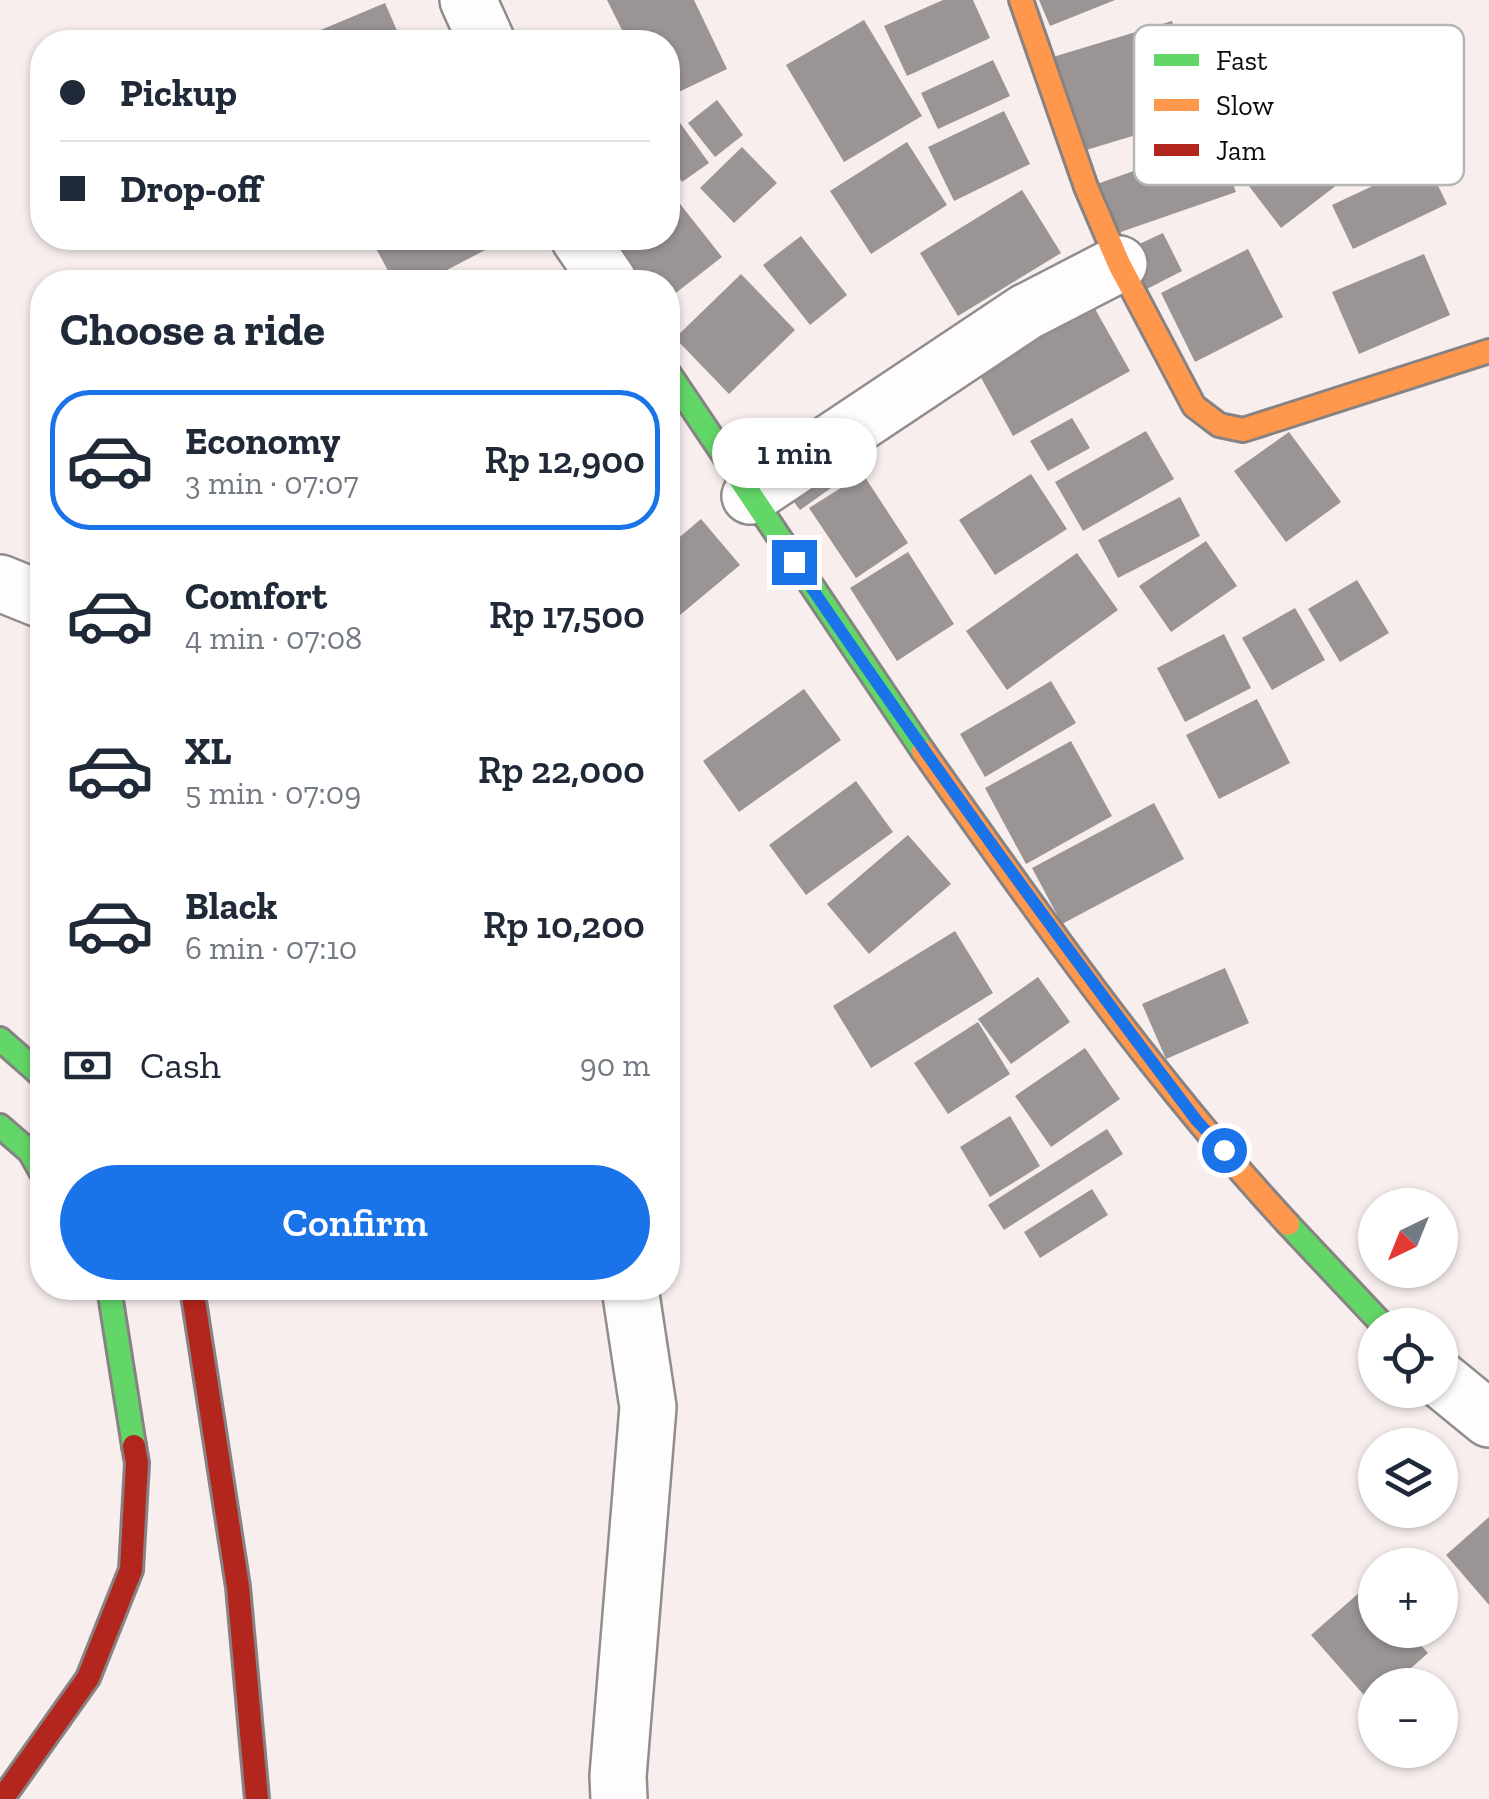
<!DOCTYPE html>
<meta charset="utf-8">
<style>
:root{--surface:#fff;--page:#f6f6f7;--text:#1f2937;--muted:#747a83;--line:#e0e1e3;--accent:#1a73e8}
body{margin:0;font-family:"Zilla Slab",serif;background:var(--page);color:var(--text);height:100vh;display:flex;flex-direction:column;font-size:38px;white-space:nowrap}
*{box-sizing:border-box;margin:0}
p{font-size:32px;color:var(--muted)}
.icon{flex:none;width:55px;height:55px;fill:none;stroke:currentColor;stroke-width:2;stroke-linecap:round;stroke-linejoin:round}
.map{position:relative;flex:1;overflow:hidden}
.details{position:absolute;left:30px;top:270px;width:650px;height:1030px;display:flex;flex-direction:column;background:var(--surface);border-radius:40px;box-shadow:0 2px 8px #0004}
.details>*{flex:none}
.guide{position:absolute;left:30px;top:30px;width:650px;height:220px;border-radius:40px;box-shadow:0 2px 8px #0004;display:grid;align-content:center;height:220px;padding:0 30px;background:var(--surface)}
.needle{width:65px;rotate:223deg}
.controls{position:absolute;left:1358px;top:1188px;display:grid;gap:20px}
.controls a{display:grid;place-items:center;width:100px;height:100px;border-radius:50%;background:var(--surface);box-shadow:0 2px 8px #0004;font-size:50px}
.end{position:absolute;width:45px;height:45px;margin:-22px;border:12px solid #1a73e8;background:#fff;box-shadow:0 0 0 5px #fff}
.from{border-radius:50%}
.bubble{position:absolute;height:70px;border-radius:35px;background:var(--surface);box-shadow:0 2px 8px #0004;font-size:32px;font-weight:600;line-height:70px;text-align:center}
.guide b{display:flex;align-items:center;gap:35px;height:95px;font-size:38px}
.guide b+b{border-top:2px solid var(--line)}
.guide i{width:25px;height:25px;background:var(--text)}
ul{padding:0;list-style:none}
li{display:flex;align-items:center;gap:30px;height:140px;margin:0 20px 15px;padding:0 10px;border:5px solid transparent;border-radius:40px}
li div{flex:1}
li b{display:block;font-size:38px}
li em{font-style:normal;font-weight:600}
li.selected{border-color:var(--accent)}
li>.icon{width:90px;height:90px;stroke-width:1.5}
h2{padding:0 30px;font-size:45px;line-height:120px}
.pay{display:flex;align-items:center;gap:25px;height:110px;padding:0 30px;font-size:38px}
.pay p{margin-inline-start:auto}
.action{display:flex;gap:20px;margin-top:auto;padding:20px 30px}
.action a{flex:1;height:115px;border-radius:60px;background:var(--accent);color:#fff;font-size:40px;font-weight:600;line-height:115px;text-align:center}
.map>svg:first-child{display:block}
.building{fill:#9a9495}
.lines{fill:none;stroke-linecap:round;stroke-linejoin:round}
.street-casing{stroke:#918d8d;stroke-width:60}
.fast-casing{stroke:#888383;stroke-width:28}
.slow-casing{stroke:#888383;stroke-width:28}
.jam-casing{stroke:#888383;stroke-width:28}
.street{stroke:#fefcfc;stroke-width:55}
.fast{stroke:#63d668;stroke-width:22}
.slow{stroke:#ff974d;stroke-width:22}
.jam{stroke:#b3261e;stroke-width:22}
.route{stroke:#1a73e8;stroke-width:12}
.key{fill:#fff;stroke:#b6b6b6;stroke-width:2.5}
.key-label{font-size:28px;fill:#0a0a0a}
</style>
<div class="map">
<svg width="1489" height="1799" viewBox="0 0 1489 1799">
<rect width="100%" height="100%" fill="#f8eeee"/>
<g class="building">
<path d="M607,0H694L727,69L668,97V42H628Z"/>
<path d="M943,0H973L990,38L907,76L884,26Z"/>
<path d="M1039,0H1115L1050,26Z"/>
<path d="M385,3L402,42H292Z"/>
<path d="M864,20L922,116L844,162L786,65Z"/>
<path d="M1172,21L1202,115L1083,151L1053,57Z"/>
<path d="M993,60L1010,96L938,129L921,93Z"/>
<path d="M717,100L743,135L715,157L688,123Z"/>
<path d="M1342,101L1381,151L1281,228L1242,177Z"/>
<path d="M670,109L709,163L682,182L668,162Z"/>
<path d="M1004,111L1030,164L954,201L928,147Z"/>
<path d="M1218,141L1236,192L1115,234L1097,184Z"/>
<path d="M907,142L947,205L871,254L830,191Z"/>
<path d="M742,147L777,183L734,223L700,188Z"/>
<path d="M1426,161L1447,204L1353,249L1332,205Z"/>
<path d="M1022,190L1061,253L958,316L920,253Z"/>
<path d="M673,195L722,257L668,299V282H640L610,245L620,238H668V200Z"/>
<path d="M1163,233L1182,271L1141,292L1122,252Z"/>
<path d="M801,236L847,295L810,325L763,265Z"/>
<path d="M374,238H508L424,282H394L371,239Z"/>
<path d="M1248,249L1283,317L1195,362L1161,293Z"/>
<path d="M1424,254L1450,315L1359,354L1332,292Z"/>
<path d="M741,274L795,330L729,394L675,338Z"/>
<path d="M1090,300L1130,371L1013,436L973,363Z"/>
<path d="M1072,418L1090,448L1048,471L1030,441Z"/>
<path d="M1146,431L1174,479L1083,531L1055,482Z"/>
<path d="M1289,432L1341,502L1286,542L1234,471Z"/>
<path d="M844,441L862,466L800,510L782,486Z"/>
<path d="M863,474L908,543L856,578L809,508Z"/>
<path d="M1031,474L1067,529L995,575L959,520Z"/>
<path d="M1180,497L1200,536L1118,578L1098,540Z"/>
<path d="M701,519L740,565L668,625V547Z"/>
<path d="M1206,541L1237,586L1171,632L1139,586Z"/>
<path d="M908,552L954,624L897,661L850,588Z"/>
<path d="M1077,553L1118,610L1007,690L966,631Z"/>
<path d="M1357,580L1389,633L1340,662L1308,609Z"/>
<path d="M1295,608L1325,660L1272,690L1242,638Z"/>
<path d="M1224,634L1251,688L1185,722L1157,668Z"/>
<path d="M1051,681L1076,723L985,777L960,734Z"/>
<path d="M804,689L841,740L739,812L703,761Z"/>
<path d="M1257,699L1290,763L1219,799L1186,735Z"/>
<path d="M1071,741L1112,816L1026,864L985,788Z"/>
<path d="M856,781L893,832L806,895L769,845Z"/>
<path d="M1154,803L1184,859L1062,924L1032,868Z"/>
<path d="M908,835L951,884L869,954L827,904Z"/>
<path d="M955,931L993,993L871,1068L833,1006Z"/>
<path d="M1225,968L1249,1023L1166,1059L1142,1004Z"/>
<path d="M1038,977L1070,1022L1011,1064L978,1019Z"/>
<path d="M978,1022L1010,1074L948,1114L914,1063Z"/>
<path d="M1085,1048L1120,1099L1051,1147L1015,1096Z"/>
<path d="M1010,1116L1040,1166L990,1197L960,1147Z"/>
<path d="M1107,1129L1123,1154L1004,1230L988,1205Z"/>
<path d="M1092,1189L1108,1215L1040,1258L1024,1232Z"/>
<path d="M1489,1517V1605L1446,1555Z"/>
<path d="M1368,1585L1375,1594V1630H1407L1428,1653L1392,1685H1375V1700L1371,1703L1311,1635Z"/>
</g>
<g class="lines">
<defs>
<g id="street">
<path d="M468,0L487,42"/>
<path d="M579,238L609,282"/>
<path d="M750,496L1026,312L1119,264"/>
<path d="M0,583L42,600"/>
<path d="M1440,1379L1489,1419"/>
<path d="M619,1799L618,1776L648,1407L630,1288"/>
</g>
<g id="fast">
<path d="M668,372L923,751"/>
<path d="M0,1039L42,1076"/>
<path d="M0,1126L30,1152L42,1173"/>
<path d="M1288,1224L1383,1325"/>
<path d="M109,1288L134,1446"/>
</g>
<g id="slow">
<path d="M1021,0L1086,187L1119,264L1194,406L1219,425L1243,430L1489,351"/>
<path d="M923,751C1038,914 1153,1078 1288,1224"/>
</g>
<g id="jam">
<path d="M192,1288L238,1587L257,1799"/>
<path d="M2,1799L88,1678L131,1570L137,1463L134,1446"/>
</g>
</defs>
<use href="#street" class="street-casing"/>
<use href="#fast" class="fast-casing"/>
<use href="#slow" class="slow-casing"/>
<use href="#jam" class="jam-casing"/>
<use href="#street" class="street"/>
<use href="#fast" class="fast"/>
<use href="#slow" class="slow"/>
<use href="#jam" class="jam"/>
</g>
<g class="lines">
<path class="route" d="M794,562C923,753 1058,938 1197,1121L1224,1150"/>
</g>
<rect x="1134" y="25" width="330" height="160" rx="15" class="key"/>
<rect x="1154" y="54" width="45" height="12" fill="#63d668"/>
<rect x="1154" y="99" width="45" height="12" fill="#ff974d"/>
<rect x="1154" y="144" width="45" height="12" fill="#b3261e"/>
<g class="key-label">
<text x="1216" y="70">Fast</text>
<text x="1216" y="115">Slow</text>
<text x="1216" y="160">Jam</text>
</g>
</svg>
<div class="controls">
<a><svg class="needle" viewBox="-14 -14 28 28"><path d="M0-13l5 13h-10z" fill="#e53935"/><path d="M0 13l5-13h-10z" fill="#747a83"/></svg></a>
<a><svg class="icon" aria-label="locate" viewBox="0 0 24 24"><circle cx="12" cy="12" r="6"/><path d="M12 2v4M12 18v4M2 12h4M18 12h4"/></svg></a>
<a><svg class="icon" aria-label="layers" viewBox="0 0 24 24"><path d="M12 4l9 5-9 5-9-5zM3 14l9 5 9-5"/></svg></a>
<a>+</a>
<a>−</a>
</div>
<i class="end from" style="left:1224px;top:1150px"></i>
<i class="end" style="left:794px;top:562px"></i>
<div class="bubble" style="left:712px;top:418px;width:165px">1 min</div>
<div class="guide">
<b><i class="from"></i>Pickup</b>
<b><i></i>Drop-off</b>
</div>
<section class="details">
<h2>Choose a ride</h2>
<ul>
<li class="selected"><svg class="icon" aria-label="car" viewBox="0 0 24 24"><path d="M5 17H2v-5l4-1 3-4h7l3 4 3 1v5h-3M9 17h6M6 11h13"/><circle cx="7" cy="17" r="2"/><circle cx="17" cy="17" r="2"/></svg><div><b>Economy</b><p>3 min · 07:07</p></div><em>Rp 12,900</em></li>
<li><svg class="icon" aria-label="car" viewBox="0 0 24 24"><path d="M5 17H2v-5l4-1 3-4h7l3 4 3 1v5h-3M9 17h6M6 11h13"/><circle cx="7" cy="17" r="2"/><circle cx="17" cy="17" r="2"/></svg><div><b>Comfort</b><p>4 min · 07:08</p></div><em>Rp 17,500</em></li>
<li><svg class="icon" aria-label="car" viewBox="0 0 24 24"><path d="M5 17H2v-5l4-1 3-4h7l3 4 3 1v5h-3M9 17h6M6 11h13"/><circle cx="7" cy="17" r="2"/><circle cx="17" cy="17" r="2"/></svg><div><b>XL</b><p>5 min · 07:09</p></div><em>Rp 22,000</em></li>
<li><svg class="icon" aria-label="car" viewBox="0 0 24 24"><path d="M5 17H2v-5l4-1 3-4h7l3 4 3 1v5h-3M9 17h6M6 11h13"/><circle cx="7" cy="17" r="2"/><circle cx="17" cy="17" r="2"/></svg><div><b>Black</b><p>6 min · 07:10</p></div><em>Rp 10,200</em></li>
</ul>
<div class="pay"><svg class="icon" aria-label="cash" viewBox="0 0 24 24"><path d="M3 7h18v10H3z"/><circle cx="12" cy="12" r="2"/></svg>Cash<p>90 m</p></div>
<div class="action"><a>Confirm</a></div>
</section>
</div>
